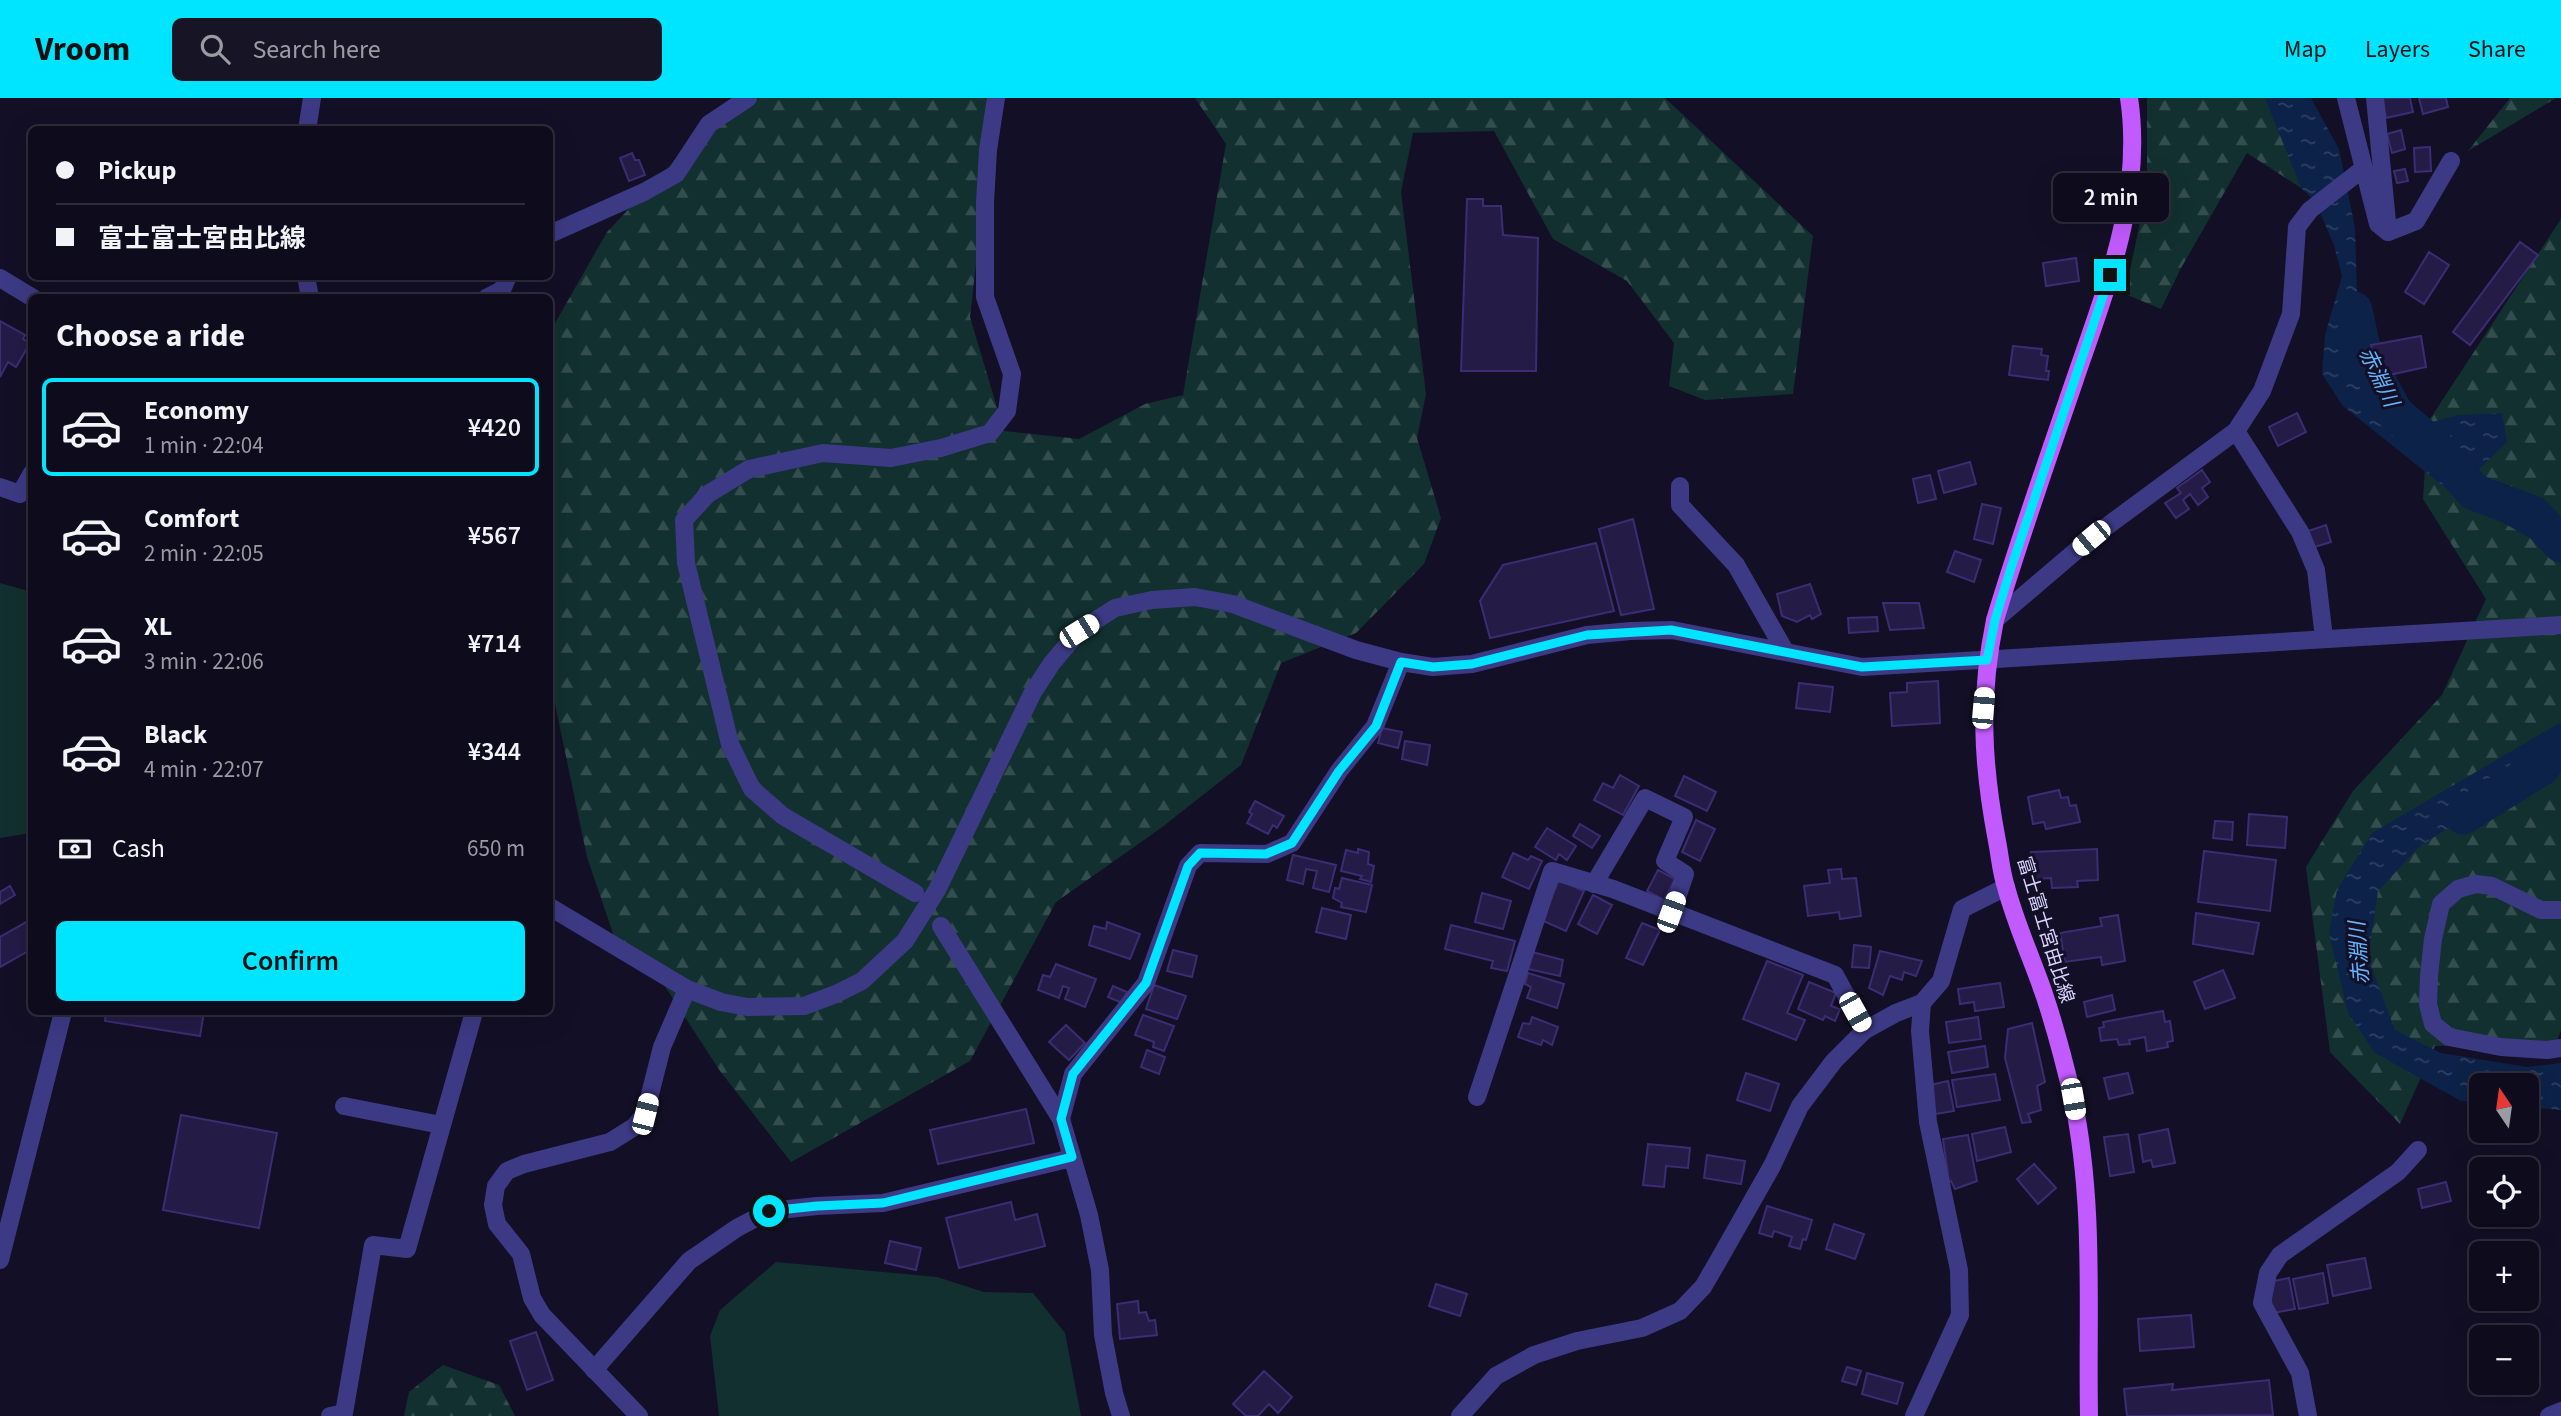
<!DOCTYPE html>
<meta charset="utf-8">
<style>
:root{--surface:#0e0b1c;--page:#171425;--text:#f1f3f6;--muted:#9b9ba3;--line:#2e2b3b;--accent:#00e5ff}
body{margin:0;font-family:"Source Sans 3","Noto Sans JP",sans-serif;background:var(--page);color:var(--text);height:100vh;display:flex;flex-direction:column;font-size:26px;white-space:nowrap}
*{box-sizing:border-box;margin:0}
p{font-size:23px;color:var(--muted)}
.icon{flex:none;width:38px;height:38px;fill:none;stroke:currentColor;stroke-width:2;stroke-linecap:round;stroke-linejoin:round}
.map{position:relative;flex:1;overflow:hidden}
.drawer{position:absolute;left:28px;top:196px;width:525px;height:721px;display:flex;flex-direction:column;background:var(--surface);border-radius:10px;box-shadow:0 7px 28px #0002,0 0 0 2px var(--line)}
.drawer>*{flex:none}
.banner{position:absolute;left:28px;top:28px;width:525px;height:154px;border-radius:10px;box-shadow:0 7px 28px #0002,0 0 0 2px var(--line);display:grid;align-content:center;height:154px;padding:0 28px;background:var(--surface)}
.needle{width:46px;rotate:347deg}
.controls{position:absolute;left:2469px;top:975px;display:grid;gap:14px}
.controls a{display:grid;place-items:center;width:70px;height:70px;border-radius:10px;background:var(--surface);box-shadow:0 7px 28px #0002,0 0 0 2px var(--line);font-size:35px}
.end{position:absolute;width:32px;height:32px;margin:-16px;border:9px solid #00e5ff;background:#111;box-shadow:0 0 0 4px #111}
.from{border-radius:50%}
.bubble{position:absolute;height:49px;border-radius:10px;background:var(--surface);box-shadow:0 7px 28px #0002,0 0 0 2px var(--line);font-size:23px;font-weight:600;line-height:49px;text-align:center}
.car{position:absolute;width:21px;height:42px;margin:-21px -10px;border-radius:9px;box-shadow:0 0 5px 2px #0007;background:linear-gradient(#fff 24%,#345 0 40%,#fff 0 76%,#345 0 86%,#fff 0)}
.banner b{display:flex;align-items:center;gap:24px;height:66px;font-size:26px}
.banner b+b{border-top:2px solid var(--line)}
.banner i{width:18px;height:18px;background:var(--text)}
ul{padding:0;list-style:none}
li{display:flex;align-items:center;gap:21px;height:98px;margin:0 14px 10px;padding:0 14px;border:4px solid transparent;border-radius:10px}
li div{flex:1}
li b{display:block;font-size:26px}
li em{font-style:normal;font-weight:600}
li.active{border-color:var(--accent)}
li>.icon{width:63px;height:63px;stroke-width:1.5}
h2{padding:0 28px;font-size:32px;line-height:84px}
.pay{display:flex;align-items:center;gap:18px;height:77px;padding:0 28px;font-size:26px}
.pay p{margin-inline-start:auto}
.button{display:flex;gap:14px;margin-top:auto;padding:14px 28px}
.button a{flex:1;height:80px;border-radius:10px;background:var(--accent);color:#111;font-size:28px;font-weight:600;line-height:80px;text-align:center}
header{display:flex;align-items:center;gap:42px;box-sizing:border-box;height:98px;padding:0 35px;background:var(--accent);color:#111}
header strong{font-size:33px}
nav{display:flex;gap:38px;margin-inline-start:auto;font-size:24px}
.search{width:490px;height:63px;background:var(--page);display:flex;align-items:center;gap:18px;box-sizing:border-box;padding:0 24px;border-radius:10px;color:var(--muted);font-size:26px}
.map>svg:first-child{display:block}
.forest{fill:url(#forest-firs)}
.pitch{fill:#12302f}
.water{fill:url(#water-ripples)}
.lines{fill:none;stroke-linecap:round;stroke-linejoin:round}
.river{stroke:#0c2248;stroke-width:37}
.building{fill:#241b47;stroke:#3b2d73;stroke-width:2}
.minor{stroke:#3d3a85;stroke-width:18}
.tertiary{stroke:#3d3a85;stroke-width:18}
.primary{stroke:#c25bff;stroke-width:18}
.route{stroke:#00e5ff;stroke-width:9}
.labels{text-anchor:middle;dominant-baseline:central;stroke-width:6;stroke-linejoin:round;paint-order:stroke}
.street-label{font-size:19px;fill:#d9d4ff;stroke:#130f26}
.water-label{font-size:21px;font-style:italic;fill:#62b6ff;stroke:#130f26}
</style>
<header>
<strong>Vroom</strong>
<div class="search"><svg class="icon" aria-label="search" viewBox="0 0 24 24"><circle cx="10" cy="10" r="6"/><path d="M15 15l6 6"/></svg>Search here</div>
<nav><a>Map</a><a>Layers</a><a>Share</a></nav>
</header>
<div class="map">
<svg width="2561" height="1318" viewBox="0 0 2561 1318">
<defs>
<pattern id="forest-firs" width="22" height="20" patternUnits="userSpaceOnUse" patternTransform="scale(1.75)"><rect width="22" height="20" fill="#12302f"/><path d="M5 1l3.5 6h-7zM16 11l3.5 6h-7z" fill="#344d4e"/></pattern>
<pattern id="water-ripples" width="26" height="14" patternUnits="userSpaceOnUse" patternTransform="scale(1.75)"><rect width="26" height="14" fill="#0c2248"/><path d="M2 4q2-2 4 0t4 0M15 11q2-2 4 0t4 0" fill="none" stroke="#2f4163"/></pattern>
</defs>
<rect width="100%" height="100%" fill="#130f26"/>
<g class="forest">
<path d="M750,0H998L991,35L970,219L1004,333L1079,341L1145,306L1183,297L1226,46L1195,0H1665L1813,138L1793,296L1705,302L1669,288L1674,245L1627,183L1553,141L1494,33L1413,35L1401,94L1426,296L1417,340L1441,420L1424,466L1356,535L1281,565L1241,667L1161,730L1056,804L970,963L791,1064L720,973L655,873L616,844L587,759L550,582V234L607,134L709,26Z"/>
<path d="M2147,0H2307L2339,62L2301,90L2247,55L2181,170L2161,211L2125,196L2147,91Z"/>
<path d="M2510,0H2556L2468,53Z"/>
<path d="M2561,121V932L2556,946L2435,948L2400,1026L2330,954L2306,769L2353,693L2442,597L2486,501L2423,401L2428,324Z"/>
<path d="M443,1267L499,1287L515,1318H404L409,1294Z"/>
</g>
<g class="pitch">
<path d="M0,485L32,494L31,735L0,740Z"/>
<path d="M776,1164L937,1179L984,1194L1033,1195L1065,1235L1081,1318H719L710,1238L720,1212Z"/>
</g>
<g class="water">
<path d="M2265,0H2311L2339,51L2355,130L2357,195L2367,285L2401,332L2459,317L2502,315L2507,344L2470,380L2561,433V460L2549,451L2453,396L2343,308L2322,276L2325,237L2342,178L2334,147L2315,103L2301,90Z"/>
<path d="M2561,624V656L2419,749L2378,793L2368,860L2395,932L2441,955L2527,969L2561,965V1012L2527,1009V987H2482L2481,1004L2461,1003L2375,955L2348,915L2329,835L2337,792L2372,735Z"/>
</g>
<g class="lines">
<g class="river">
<path d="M2354,212L2364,259L2395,315L2438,352L2474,394L2533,416L2561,446"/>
<path d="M2463,718L2542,669L2549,657L2561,649"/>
</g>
</g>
<g class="building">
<path d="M2382,0H2410L2413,14L2386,20Z"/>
<path d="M2419,0H2446L2448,9L2423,16Z"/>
<path d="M2401,32L2405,51L2392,55L2387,36Z"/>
<path d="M2430,49L2431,73L2415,74L2414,50Z"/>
<path d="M632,55L635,62H639L645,77L629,83L620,60Z"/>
<path d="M2405,71L2408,83L2397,85L2394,73Z"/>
<path d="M1467,101H1483V108H1501L1503,137L1538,140L1536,273H1461Z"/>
<path d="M2520,144L2538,157L2470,247L2453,234Z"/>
<path d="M2429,154L2449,167L2424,206L2405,194Z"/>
<path d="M2076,160L2079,183L2046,188L2043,165Z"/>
<path d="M0,223L25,237L23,241L30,245L16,269L8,264L0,279Z"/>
<path d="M2421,238L2426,269L2380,279L2371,247Z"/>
<path d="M2013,248L2042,251L2041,257L2048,258L2046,273H2049L2048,282L2009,277Z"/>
<path d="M2297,315L2306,334L2278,348L2269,329Z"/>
<path d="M1970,364L1976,386L1944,395L1938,373Z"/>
<path d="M2202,372L2210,384L2202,390L2208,399L2198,407L2190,396L2183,402L2189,411L2176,420L2165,405L2181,395L2177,390Z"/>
<path d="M1930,377L1936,401L1918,405L1913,381Z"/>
<path d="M1982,406L2001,410L1993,446L1974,441Z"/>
<path d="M1633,421L1654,511L1621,517L1599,431Z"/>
<path d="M2326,427L2331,444L2311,450L2305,434Z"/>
<path d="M1596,445L1614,513L1490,540L1480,503L1503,467Z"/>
<path d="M1955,453L1981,462L1974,484L1947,474Z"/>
<path d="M1810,486L1821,516L1812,521L1810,517L1797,524L1782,518L1777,496Z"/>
<path d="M1883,505H1919L1924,530L1890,532Z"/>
<path d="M1877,519L1878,533L1849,535L1848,520Z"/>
<path d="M1938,583L1940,625L1892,628L1890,595L1907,594V585Z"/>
<path d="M1799,585L1833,589L1830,614L1796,610Z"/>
<path d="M1382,630L1402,634L1398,650L1378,645Z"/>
<path d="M1405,643L1430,647L1427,667L1402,661Z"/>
<path d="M1620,677L1639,688L1623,717L1594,702L1603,685L1613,690Z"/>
<path d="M1684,678L1716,694L1707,713L1675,698Z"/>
<path d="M2059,692L2061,700L2068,699L2070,708L2076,707L2080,724L2046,731L2044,724L2033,726L2028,699Z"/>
<path d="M1255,703L1284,718L1277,730L1273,727L1268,736L1247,725L1252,716L1249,714Z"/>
<path d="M2249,716L2287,719L2285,750L2247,747Z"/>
<path d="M1696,722L1715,731L1700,763L1682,754Z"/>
<path d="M2215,723L2233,724L2232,742L2213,740Z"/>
<path d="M1580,726L1600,738L1592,750L1573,738Z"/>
<path d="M1547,730L1576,748L1567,762L1559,756L1556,762L1535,749Z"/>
<path d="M1358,751L1369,754L1368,766L1374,768L1371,784L1360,781L1362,778L1341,773L1346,752L1358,755Z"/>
<path d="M2097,751L2098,782L2077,783L2078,789L2052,790L2051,780L2033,781L2031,754Z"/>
<path d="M2204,753L2276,762L2270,813L2198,804Z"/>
<path d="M1513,755L1528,762L1531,758L1542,763L1529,791L1502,779Z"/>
<path d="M1293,757L1336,767L1329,794L1313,790L1317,773L1306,771L1303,786L1287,782Z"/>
<path d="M1841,771L1842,781L1856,780L1861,818L1840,821L1839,814L1808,818L1804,788L1830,785L1828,772Z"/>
<path d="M1658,772L1675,781L1664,802L1647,793Z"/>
<path d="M1342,780L1372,787L1366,814L1341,809L1342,805L1333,800L1335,790L1339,791Z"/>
<path d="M1559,782L1584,793L1566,833L1541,822Z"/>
<path d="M10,788L15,797L0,806V794Z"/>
<path d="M1482,795L1511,803L1503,831L1475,824Z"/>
<path d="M1593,797L1612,807L1597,836L1578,826Z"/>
<path d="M1322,810L1351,817L1346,841L1316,834Z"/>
<path d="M2196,815L2259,825L2253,856L2193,846Z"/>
<path d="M2118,817L2125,863L2102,867L2101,859L2065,864L2060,835L2102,828L2100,820Z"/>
<path d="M30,822L32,851L0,869V839Z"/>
<path d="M1107,824L1140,836L1130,861L1089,847L1094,828L1106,831Z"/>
<path d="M1642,825L1660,832L1643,867L1626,860Z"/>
<path d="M1451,827L1515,843L1507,873L1491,870L1493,863L1445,851Z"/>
<path d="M1854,847L1871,849L1869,870L1852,869Z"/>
<path d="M1173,852L1197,858L1192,879L1167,873Z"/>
<path d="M1880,853L1922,863L1916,878L1904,874L1902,882L1890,878L1883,897L1869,890Z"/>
<path d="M1532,854L1563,862L1560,878L1528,871Z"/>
<path d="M1767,863L1803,877L1787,915L1805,922L1796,942L1743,921Z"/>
<path d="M1056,866L1096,881L1085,909L1065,901L1069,890L1063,888L1059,900L1038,892L1043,877L1050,879Z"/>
<path d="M2223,872L2235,900L2205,911L2194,884Z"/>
<path d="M1528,875L1564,886L1557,910L1527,900L1531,889L1525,886Z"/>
<path d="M1809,884L1836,895L1831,908L1840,911L1835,923L1825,918L1823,922L1798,911Z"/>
<path d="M2000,885L2004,909L1975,913L1974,904L1960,906L1958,891Z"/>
<path d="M1154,887L1186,898L1177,921L1146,911Z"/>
<path d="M1113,888L1127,894L1122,905L1108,899Z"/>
<path d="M2112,897L2115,912L2087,919L2084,904Z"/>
<path d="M2163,913L2165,924L2170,923L2173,943L2167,944L2168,949L2147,953L2145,939L2129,942L2130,946L2119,947L2117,941L2101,943L2099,930L2104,929L2103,924Z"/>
<path d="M106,914H204L200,938L105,923Z"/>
<path d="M1143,917L1174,928L1164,953L1153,949L1154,944L1135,937Z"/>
<path d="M1532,919L1558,929L1552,947L1543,942L1541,947L1518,939L1523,925L1530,926Z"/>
<path d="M1978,919L1981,941L1949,945L1946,924Z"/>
<path d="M2032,925L2045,984L2037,988L2041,1012L2028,1016L2031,1024L2022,1025L2005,960L2008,931Z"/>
<path d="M1066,927L1085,945L1069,962L1049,944Z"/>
<path d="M1985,948L1988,969L1952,975L1948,954Z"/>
<path d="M1147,952L1165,959L1159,976L1141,969Z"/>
<path d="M1746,975L1779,986L1770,1013L1737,1002Z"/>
<path d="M2128,975L2133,995L2109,1001L2104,980Z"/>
<path d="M1995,976L2000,1002L1957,1009L1952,982Z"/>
<path d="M1948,983L1954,1013L1935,1016L1930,987Z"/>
<path d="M1026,1011L1034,1045L938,1066L930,1032Z"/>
<path d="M181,1017L277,1035L259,1130L163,1112Z"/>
<path d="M2005,1029L2011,1054L1977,1063L1972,1036Z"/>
<path d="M2168,1031L2175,1065L2153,1069L2151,1062L2143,1064L2139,1037Z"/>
<path d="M2128,1036L2134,1074L2110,1078L2104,1039Z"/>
<path d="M1968,1037L1977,1083L1955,1091L1951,1083L1949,1084L1943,1041Z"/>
<path d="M1648,1046L1690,1050L1688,1070L1666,1068L1664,1089L1643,1087Z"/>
<path d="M1707,1057L1745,1063L1741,1086L1704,1080Z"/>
<path d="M2034,1066L2056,1090L2038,1106L2017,1081Z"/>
<path d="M2446,1084L2451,1103L2422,1110L2418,1091Z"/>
<path d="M1011,1104L1015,1122L1037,1116L1045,1148L959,1170L946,1120Z"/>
<path d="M1767,1108L1812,1122L1806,1142L1803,1141L1800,1151L1789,1148L1792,1139L1774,1133L1772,1139L1759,1135Z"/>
<path d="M1834,1126L1864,1136L1855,1161L1826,1151Z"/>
<path d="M890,1143L921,1150L916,1172L885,1165Z"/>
<path d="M2365,1160L2371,1190L2333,1198L2327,1167Z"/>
<path d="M2323,1175L2328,1205L2299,1211L2293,1181Z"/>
<path d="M2289,1180L2295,1211L2273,1215L2268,1184Z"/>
<path d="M1436,1186L1467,1196L1460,1218L1429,1208Z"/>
<path d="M1138,1203L1139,1215L1146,1214L1149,1223L1155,1222L1157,1237L1120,1241L1117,1206Z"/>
<path d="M2191,1217L2194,1249L2140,1253L2138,1221Z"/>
<path d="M536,1234L553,1282L527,1292L510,1243Z"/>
<path d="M1847,1269L1861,1273L1856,1287L1842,1283Z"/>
<path d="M1264,1273L1292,1299L1278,1315L1269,1306L1258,1318H1246L1233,1306Z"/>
<path d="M1867,1275L1903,1285L1897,1306L1862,1296Z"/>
<path d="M2269,1282L2273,1317L2127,1318L2124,1291L2173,1286L2172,1292Z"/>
</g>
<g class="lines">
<g class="minor">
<path d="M2346,0L2378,126L2388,134L2416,123L2451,63"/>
<path d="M2375,0L2388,134"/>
<path d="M307,32L312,0"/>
<path d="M550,136L644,94L676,76L709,26L748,0"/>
<path d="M306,178L310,200"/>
<path d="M486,200L502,192L508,178"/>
<path d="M2236,333L2300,434L2316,472L2324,540"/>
<path d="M1680,388V407L1736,467L1785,553"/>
<path d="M0,389L20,396L32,375"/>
<path d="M1995,522L2091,440L2236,333L2262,293L2291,216L2297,129L2310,112L2364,70"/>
<path d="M1594,786L1645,700L1684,719L1665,763L1685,776L1672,814"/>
<path d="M915,795L783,718L752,691L730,646L686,465L684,422L708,396L749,371L823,355L891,360L941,350L990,335L1007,313L1012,276L985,199V105L988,52L996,0"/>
<path d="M2561,812H2541L2492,788L2476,786L2458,791L2441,806L2433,841L2429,878L2428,906L2433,926L2449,939L2501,949L2547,952L2561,950"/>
<path d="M941,828L1061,1021L1089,1117L1100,1172L1103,1237L1114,1295L1121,1318"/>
<path d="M1477,999L1552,773L1613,791L1835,877L1865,932"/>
<path d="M344,1008L441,1027"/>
<path d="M1061,1021L1073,976L1146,885L1188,768L1200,755L1267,756L1292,745L1339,673L1375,628L1401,564"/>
<path d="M594,1272L689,1163L737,1130L769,1113L817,1108L883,1105L1072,1060"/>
<path d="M330,1318L344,1315L373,1147L407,1151L474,914"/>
<path d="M639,1318L542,1217L532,1200L521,1156L497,1126L493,1107L496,1088L507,1073L524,1066L610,1044L634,1029L645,1016L662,949L687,891"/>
<path d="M1460,1318L1496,1278L1534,1257L1577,1243L1642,1230L1680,1213L1703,1189L1717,1165L1772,1068L1800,1008L1834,963L1865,932L1896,915L1922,905L1941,883L1962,811L2006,789"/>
<path d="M1914,1318L1960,1217L1959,1172L1928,1024L1920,933L1922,905"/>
<path d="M2308,1318L2300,1275L2262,1205L2268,1175L2280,1157L2398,1074L2418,1052"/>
<path d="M2549,1318L2561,1313"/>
</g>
<g class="tertiary">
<path d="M0,180L33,200"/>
<path d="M550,809L687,891L721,904L747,909L804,908L836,896L862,883L905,843L937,792L1033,594L1052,565L1079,533L1115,510L1152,502L1195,499L1233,506L1356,552L1401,564L1433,569L1472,566L1587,537L1631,533L1672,532L1862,569L2561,527"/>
<path d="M0,1162L63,914"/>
</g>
<path class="primary" d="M2089,1318C2087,1212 2095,1106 2073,1001C2065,967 2056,932 2045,899C2033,863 2016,827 2006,789C2001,774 2000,758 1997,743C1982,664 1979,601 1995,522C2019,442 2047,363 2074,284C2105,193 2144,99 2129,0"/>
</g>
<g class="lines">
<path class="route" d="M769,1113L817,1108L883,1105L1072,1059L1061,1021L1073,976L1146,885L1188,768L1200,755L1266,756L1292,745L1339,673L1376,628L1401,564L1433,569L1472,566L1587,537L1671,532L1862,569L1987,562L1995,522L2011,470L2110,177"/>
</g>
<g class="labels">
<g class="street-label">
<text transform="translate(2045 832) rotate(73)">富士富士宮由比線</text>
</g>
<g class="water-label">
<text transform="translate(2379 279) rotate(64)">赤淵川</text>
<text transform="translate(2359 855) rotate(-94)">赤淵川</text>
</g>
</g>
</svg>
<div class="controls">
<a><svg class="needle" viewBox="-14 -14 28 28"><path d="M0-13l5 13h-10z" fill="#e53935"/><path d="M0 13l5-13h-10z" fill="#9b9ba3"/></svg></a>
<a><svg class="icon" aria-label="locate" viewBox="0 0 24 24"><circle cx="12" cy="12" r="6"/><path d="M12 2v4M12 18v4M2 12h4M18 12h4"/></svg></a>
<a>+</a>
<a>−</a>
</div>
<i class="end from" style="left:769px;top:1113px"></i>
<i class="end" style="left:2110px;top:177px"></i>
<div class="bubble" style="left:2053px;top:75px;width:116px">2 min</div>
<i class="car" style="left:2091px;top:440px;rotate:230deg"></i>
<i class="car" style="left:1079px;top:533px;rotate:58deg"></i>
<i class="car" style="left:1983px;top:610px;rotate:5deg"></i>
<i class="car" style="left:1671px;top:814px;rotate:20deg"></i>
<i class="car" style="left:1855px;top:914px;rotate:151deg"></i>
<i class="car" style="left:2073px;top:1001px;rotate:170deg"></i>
<i class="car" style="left:645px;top:1016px;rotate:14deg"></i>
<div class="banner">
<b><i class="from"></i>Pickup</b>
<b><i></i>富士富士宮由比線</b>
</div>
<section class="drawer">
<h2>Choose a ride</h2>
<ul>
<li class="active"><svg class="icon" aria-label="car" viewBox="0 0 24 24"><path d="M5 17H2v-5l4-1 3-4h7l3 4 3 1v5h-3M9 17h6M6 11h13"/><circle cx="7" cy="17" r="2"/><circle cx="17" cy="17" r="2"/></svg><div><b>Economy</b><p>1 min · 22:04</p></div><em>¥420</em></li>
<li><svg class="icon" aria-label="car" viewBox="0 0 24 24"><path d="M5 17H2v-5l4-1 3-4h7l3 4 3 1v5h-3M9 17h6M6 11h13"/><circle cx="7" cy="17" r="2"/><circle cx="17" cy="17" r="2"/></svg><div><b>Comfort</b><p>2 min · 22:05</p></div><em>¥567</em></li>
<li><svg class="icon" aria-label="car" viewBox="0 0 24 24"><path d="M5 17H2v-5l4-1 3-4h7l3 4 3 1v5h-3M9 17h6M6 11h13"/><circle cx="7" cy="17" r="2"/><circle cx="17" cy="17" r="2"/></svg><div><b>XL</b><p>3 min · 22:06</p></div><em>¥714</em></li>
<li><svg class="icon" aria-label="car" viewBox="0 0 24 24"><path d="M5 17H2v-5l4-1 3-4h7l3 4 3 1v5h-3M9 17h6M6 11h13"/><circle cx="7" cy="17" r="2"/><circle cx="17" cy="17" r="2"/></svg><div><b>Black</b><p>4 min · 22:07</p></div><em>¥344</em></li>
</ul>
<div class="pay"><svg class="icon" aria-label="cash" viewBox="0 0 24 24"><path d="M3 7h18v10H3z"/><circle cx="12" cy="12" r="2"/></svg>Cash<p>650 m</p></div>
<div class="button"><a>Confirm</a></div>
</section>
</div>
